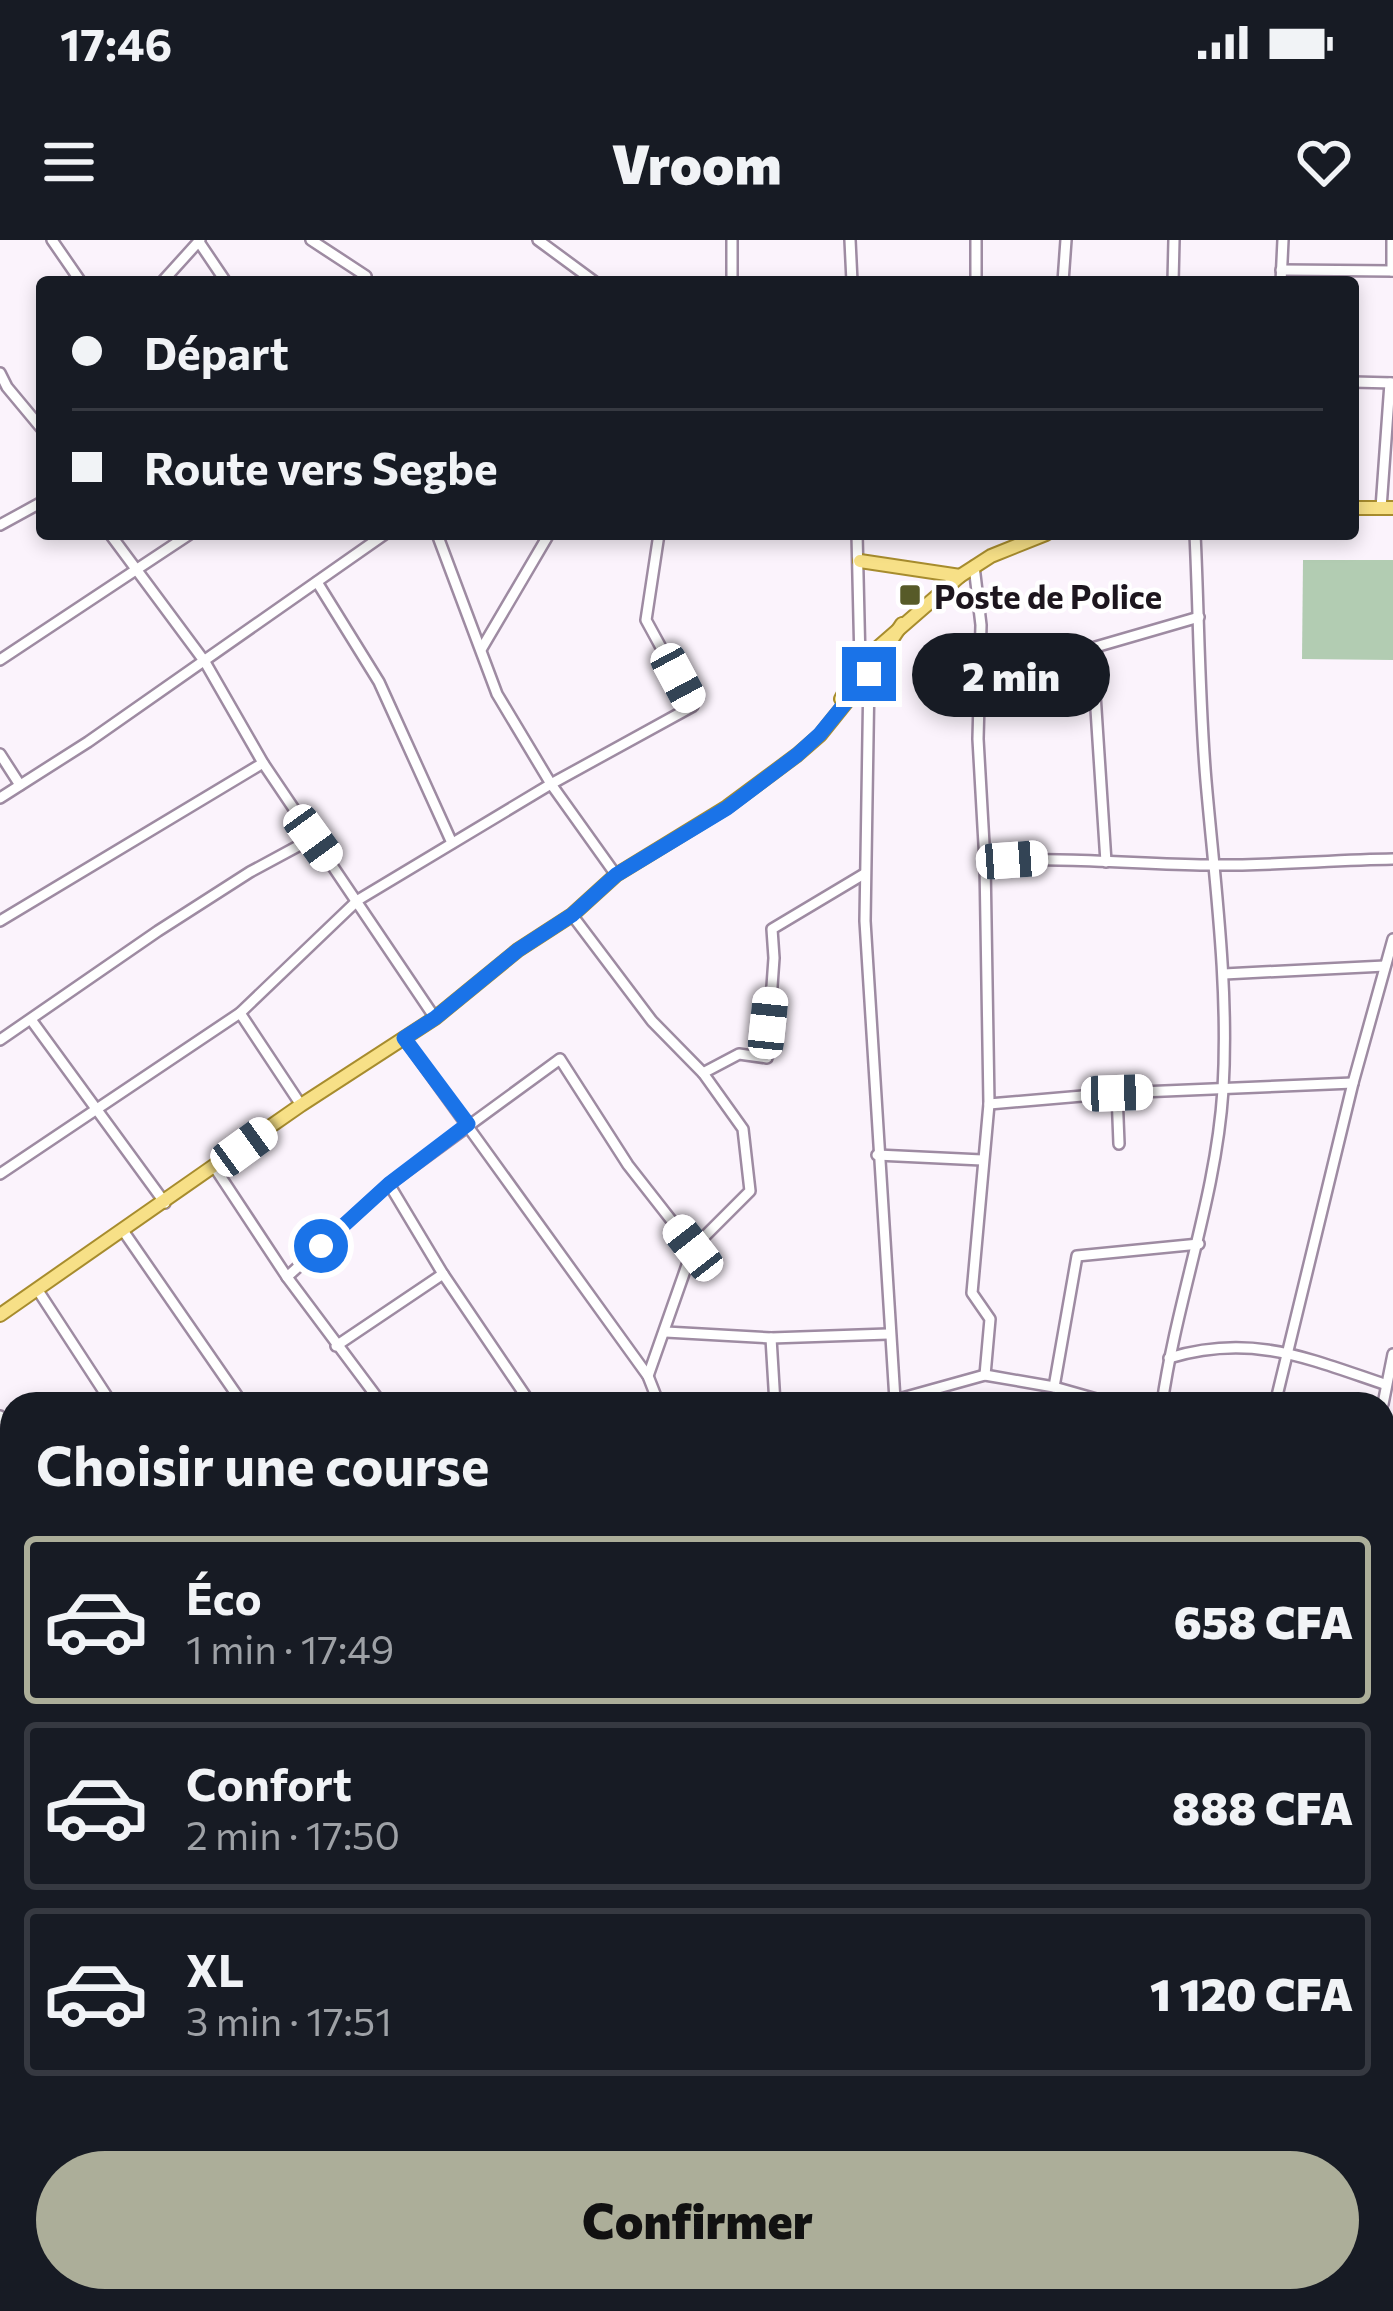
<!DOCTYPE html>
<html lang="fr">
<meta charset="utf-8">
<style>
:root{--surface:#171b24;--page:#242831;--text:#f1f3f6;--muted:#9ea1a6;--line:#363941;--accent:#acae99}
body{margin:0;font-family:Commissioner,sans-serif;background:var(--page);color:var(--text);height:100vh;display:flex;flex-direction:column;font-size:45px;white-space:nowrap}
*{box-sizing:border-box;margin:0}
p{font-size:39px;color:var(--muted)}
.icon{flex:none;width:66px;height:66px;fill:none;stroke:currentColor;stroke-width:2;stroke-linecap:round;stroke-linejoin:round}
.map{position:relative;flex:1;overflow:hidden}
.sheet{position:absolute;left:0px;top:1152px;width:1395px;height:921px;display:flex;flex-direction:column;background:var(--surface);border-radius:36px 36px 0 0;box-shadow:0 6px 18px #0003}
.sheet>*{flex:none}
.top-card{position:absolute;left:36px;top:36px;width:1323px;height:264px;border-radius:12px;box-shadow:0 6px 18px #0003;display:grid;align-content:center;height:264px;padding:0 36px;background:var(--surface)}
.end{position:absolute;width:54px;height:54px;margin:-27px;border:15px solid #1a73e8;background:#fff;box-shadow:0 0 0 6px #fff}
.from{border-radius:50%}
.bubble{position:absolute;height:84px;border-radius:42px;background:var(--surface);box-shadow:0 6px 18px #0003;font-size:39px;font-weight:800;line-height:84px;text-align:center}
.car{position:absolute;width:36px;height:72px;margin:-36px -18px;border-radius:15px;box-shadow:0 0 9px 3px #0007;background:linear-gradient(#fff 24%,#345 0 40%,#fff 0 76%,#345 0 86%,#fff 0)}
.top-card b{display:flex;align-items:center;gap:42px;height:114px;font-size:45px}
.top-card b+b{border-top:3px solid var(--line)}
.top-card i{width:30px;height:30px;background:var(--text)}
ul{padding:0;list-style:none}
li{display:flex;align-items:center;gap:36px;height:168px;margin:0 24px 18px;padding:0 12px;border:6px solid var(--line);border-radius:12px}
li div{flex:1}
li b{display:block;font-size:45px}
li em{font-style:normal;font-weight:800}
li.selected{border-color:var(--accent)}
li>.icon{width:108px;height:108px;stroke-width:1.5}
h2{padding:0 36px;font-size:54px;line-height:144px}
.cta{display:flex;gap:24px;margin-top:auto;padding:24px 36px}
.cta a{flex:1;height:138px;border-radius:72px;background:var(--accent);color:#111;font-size:48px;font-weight:800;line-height:138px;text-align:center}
.status{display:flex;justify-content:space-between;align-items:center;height:84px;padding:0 60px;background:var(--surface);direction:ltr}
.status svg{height:33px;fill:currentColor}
header{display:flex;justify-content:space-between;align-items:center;height:156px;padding:0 36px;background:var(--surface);font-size:54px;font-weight:800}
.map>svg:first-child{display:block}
.green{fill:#b2ccb2}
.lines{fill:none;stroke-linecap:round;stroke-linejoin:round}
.minor-casing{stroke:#9e8ba2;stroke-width:14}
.major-casing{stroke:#a78c2e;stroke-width:16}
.minor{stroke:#fff;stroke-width:9}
.major{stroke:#f7e087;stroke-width:12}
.route{stroke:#1a73e8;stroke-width:15}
.poi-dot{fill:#575a28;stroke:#fff;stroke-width:4.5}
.labels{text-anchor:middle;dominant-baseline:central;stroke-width:9;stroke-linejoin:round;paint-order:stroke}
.poi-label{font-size:33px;font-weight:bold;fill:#1d161e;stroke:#fff;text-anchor:start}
</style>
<div class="status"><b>17:46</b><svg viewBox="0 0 49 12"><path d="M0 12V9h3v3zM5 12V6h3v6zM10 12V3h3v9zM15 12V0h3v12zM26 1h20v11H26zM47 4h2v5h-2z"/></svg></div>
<header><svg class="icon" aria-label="menu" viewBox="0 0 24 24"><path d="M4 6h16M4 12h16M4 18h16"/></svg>Vroom<svg class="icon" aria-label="heart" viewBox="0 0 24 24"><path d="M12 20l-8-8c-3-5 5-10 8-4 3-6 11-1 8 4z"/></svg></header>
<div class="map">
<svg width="1393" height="2071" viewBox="0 0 1393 2071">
<rect width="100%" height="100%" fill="#fbf3fc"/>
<path class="green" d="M1303,320H1393V420L1302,419Z"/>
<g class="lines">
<defs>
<g id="minor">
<path d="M52,0L81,42"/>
<path d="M311,0L366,36L359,42"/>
<path d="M538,0L595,42"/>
<path d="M732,0V42"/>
<path d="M850,0L852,42"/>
<path d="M976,0V42"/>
<path d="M199,2L226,42"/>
<path d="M1281,30L1393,31"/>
<path d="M1392,31V0"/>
<path d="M162,42L200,0"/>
<path d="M1063,42L1066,0"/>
<path d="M1173,42L1174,0"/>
<path d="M1281,42L1283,0"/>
<path d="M0,133L7,147L42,189"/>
<path d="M1353,142L1393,143"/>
<path d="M1381,268L1390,143"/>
<path d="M0,285L42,262"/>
<path d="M110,294L205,422L263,523L435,778"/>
<path d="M437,294L497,454L551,544L616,635"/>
<path d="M857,294L860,423"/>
<path d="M974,326L981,385L978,499L985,622L989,864L972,1053L990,1079L985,1135"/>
<path d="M317,342L379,442L452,603"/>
<path d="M482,408L549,294"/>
<path d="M1092,408L1106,622"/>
<path d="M0,420L190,294"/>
<path d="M982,432L1092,408L1199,377"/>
<path d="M869,434L865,681L895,1160L985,1135L1054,1147L1114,1164"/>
<path d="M0,514L20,545"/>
<path d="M0,558L88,502L385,294"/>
<path d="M985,622C1059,616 1133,624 1207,625C1269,626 1331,620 1393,619"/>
<path d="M572,675L652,781L703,833"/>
<path d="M0,681L263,523"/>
<path d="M1224,734L1385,726"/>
<path d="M240,773L301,865"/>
<path d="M32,781L165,963"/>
<path d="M404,798L648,1136L659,1164"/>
<path d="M0,800L158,691L250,632L313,598"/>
<path d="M1117,853L1119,904"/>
<path d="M989,864L1117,853L1353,843"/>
<path d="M877,915L982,920"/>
<path d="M215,928L287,1037L382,1164"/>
<path d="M0,934L240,773L358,660L551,544L693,466L646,380L659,294"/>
<path d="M389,944L443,1034L531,1164"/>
<path d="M124,992L243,1164"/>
<path d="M693,1008L750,951L743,889L703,833L739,814L767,818L774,718L772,689L864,634"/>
<path d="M287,1037L389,944L560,819L628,925L693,1008L648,1136"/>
<path d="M37,1049L112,1164"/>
<path d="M666,1092L771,1098L888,1094"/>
<path d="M771,1098L775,1164"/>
<path d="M336,1106L443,1034"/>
<path d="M1169,1118C1251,1093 1307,1118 1384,1144"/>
<path d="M1054,1147L1077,1016L1199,1004"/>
<path d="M1162,1164C1177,1058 1216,958 1223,850C1229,746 1215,644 1206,541C1199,459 1199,376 1195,294"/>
<path d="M1275,1164L1353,843L1393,699"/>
<path d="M1383,1164L1393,1114"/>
<path d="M0,1176L12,1191"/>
<path d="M1383,1510L1393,1513"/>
<path d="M1383,1625L1393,1589"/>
<path d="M0,1636L12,1635"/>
<path d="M1383,1778L1393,1780"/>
<path d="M0,1857H12"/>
<path d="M0,2003L12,2009"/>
<path d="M1388,2012L1393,1991"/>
<path d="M172,2061L199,2071"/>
<path d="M3,2071L12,2044"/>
<path d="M117,2071L119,2061"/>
<path d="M241,2071L244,2061"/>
<path d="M357,2071L360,2061"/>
<path d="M482,2071L485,2061"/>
<path d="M598,2071L600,2061"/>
<path d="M1015,2071L1018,2061"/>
<path d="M1137,2071L1140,2061"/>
</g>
<g id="major">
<path d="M1353,268H1393"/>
<path d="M860,321L960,336"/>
<path d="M841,459L860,423L960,336L991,316L1046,294"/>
<path d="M0,1075L301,865L435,778L518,710L572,675L616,635L727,567L797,515L820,495L869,434L902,384"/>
</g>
</defs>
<use href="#minor" class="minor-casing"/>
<use href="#major" class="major-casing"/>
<use href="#minor" class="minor"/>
<use href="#major" class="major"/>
</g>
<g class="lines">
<path class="route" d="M321,1006L389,944L468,884L404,798L435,778L518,710L572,675L616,635L727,568L797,515L820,494L869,434"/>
</g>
<rect class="poi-dot" x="898" y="343" width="24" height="24" rx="6"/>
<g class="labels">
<g class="poi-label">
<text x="934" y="355">Poste de Police</text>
</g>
</g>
</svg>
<i class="end from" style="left:321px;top:1006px"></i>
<i class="end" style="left:869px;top:434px"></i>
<div class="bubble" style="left:912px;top:393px;width:198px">2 min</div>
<i class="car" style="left:678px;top:438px;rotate:152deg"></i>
<i class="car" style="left:313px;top:598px;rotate:144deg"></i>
<i class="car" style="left:1012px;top:620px;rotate:86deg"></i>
<i class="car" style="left:768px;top:783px;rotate:6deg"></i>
<i class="car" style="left:1117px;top:853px;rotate:88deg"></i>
<i class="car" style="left:244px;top:907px;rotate:54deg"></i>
<i class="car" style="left:693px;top:1008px;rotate:322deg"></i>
<div class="top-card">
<b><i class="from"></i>Départ</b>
<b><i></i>Route vers Segbe</b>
</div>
<section class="sheet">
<h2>Choisir une course</h2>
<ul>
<li class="selected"><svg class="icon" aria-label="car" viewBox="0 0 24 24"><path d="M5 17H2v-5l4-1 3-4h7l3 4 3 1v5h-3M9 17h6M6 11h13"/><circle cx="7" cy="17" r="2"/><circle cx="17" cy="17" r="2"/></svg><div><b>Éco</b><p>1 min · 17:49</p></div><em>658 CFA</em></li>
<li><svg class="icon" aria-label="car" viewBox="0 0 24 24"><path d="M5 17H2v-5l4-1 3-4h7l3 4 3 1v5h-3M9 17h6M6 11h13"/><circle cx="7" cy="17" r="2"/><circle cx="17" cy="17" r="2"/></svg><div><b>Confort</b><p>2 min · 17:50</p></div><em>888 CFA</em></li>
<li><svg class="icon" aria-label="car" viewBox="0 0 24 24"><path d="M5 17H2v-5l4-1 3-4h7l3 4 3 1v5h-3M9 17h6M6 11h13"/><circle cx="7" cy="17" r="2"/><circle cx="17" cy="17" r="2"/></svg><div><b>XL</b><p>3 min · 17:51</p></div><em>1 120 CFA</em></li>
</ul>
<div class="cta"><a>Confirmer</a></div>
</section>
</div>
